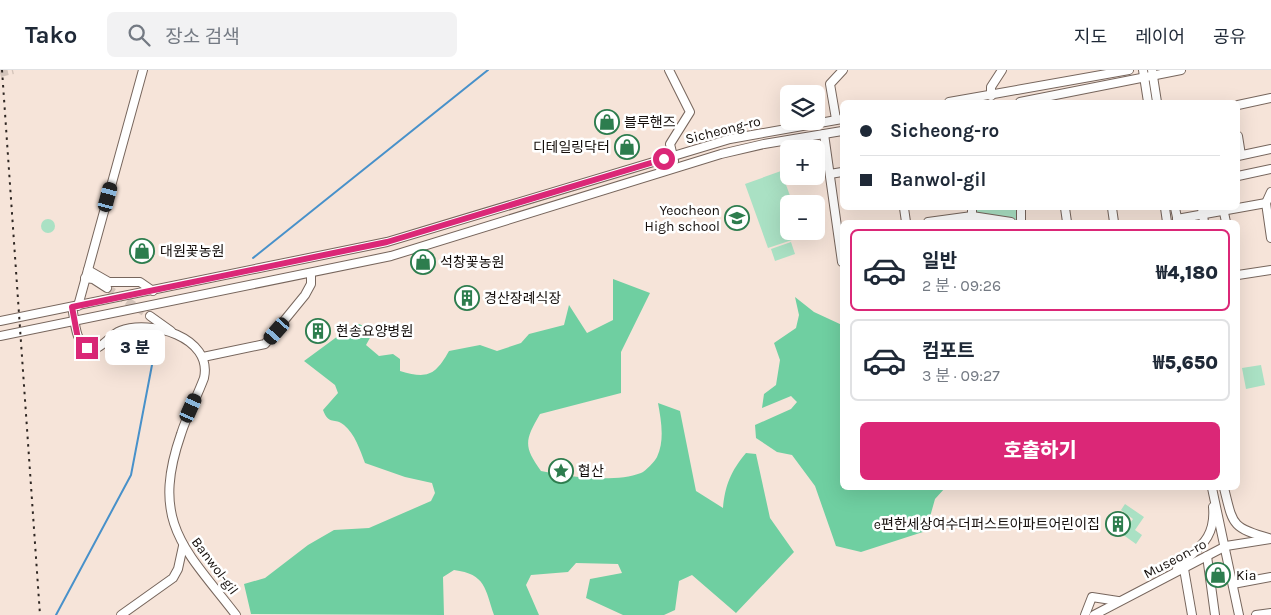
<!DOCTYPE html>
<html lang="ko">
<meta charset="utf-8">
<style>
:root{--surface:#fff;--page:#f2f2f3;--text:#1f2937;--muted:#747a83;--line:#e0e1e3;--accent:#db2777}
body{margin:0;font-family:Karla,"Noto Sans KR",sans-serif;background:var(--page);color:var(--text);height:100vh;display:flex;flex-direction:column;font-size:19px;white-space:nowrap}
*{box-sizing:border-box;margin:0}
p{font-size:16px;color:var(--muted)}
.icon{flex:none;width:28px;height:28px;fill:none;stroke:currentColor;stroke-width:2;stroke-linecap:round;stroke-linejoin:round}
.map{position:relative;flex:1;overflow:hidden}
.details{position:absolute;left:840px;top:150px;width:400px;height:270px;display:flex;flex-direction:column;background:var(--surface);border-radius:8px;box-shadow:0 5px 20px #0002}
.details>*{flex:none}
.hud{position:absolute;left:840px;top:30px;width:400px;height:110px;border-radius:8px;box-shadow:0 5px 20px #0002;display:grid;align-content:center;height:110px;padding:0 20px;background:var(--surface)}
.buttons{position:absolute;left:780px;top:15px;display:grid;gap:10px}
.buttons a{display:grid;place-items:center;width:45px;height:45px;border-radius:8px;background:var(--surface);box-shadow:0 5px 20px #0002;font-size:25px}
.end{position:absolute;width:22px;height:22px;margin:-11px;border:6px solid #db2777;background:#fff;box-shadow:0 0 0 2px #fff}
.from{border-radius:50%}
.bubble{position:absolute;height:35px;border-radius:8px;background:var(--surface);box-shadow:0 5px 20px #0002;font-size:16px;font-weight:800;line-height:35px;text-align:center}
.car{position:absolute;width:15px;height:30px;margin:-15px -8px;border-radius:6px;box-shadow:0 0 4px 1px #0007;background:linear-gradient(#222 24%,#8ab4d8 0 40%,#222 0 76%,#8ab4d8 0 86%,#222 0)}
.hud b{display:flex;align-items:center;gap:18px;height:48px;font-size:19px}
.hud b+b{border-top:1px solid var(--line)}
.hud i{width:12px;height:12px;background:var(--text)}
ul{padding:9px 0 0;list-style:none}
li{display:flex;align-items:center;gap:15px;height:82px;margin:0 10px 8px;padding:0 10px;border:2px solid var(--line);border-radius:8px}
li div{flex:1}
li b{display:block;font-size:19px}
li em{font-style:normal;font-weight:800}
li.current{border-color:var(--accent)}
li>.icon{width:45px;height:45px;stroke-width:1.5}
.action{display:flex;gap:10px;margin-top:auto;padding:10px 20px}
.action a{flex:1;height:58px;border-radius:8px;background:var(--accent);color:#fff;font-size:20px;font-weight:800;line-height:58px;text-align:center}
header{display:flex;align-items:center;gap:30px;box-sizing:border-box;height:70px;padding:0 25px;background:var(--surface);border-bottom:1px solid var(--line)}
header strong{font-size:24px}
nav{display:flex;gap:28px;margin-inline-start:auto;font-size:18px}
.search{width:350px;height:45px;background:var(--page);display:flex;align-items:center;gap:12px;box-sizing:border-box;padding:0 18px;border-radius:8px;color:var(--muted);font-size:19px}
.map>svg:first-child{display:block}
.green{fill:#aae1c4}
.forest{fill:#6fcfa1}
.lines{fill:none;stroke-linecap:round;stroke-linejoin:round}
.stream{stroke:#4891ca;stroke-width:2}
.minor-tunnel{stroke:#d4c4ba;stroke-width:8;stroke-dasharray:8 4;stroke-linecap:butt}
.minor-casing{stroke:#77665d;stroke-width:10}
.minor{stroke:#fff;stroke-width:8}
.rail{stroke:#2f2723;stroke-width:2;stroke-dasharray:2.5 5;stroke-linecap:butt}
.route{stroke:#db2777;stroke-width:6}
.labels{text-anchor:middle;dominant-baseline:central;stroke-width:5;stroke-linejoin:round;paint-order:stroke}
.poi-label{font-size:14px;fill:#150f0c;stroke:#fff;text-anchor:start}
.street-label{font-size:14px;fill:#150f0c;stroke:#fff}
</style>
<header>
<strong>Tako</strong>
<div class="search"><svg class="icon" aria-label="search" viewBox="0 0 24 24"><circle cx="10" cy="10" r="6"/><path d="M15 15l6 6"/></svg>장소 검색</div>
<nav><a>지도</a><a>레이어</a><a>공유</a></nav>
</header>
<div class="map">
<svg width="1271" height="545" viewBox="0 0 1271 545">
<rect width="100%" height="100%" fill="#f6e4d9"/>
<g class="green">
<path d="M781,101L793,134H789V161H802L804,166L768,178L745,114Z"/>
<path d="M975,138H1018L1019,152L974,144Z"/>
<circle cx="48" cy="156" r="7"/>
<path d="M791,172L795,184L775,191L771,179Z"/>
<path d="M1261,295L1265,315L1246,319L1242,298Z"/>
<path d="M1125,434L1144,447L1135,460L1142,465L1136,474L1122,464L1133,449L1121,440Z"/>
</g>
<g class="forest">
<path d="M613,209L650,223L621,282V323L540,344C525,370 523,376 541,401C568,407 615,413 641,403C646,401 655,391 657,387C665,370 661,350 658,333L680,341L696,421L723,438C725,415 731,401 746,383L756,384L770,448L794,482L736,543L692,505L679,511L675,540L664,545H623L586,528L590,509L622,503L618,494L576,493L568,502L531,505L526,515L539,545H494C485,519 486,504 454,500L443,507L444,545L251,544L244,514L265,508L308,475L334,460L369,458L431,431L435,423L432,413L405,407L365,393C360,380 355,364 344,355C335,347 329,356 323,340L338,323L335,315L304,291L353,255L359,254L368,258L371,266L366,275L379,286L393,284L400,289V301C427,309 435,306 449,281L480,275L497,281L521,273L529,264L564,255L569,235L587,263L613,250Z"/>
<path d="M795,227L814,242L842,255V418H945L935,429L926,461L861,482L836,476L815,416L792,385L777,382L756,368L755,355L791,339L797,332L791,326L762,338L764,324L776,315L780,290L774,273L796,258L799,245Z"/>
</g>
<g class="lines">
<g class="stream">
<path d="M253,188L488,0"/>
<path d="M56,545L131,405L156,274"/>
</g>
<g class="minor-tunnel">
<path d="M0,3L13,0"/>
<path d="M107,218L150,246"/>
</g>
<defs>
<g id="minor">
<path d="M669,0L690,42L670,74L674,91"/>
<path d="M1143,0L1148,32"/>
<path d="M1152,0L1157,32"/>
<path d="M991,26V17L1002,0"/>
<path d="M949,32L1129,0"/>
<path d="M1020,32L1181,0"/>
<path d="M1238,35L1271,28"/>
<path d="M836,49L830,14L843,0"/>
<path d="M824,64L842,192"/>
<path d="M1238,66L1241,85"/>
<path d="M1238,86L1271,79"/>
<path d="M830,104L842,102"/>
<path d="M1238,106L1271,99"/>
<path d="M1271,122L1266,133L1271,168"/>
<path d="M904,138L906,152"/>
<path d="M972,138V152"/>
<path d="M1021,138V152"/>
<path d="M1065,138L1067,152"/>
<path d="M1112,138L1114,152"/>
<path d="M1165,138L1167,152"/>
<path d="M1175,138L1178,152"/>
<path d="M1202,138L1204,152"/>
<path d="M1223,138L1226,152"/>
<path d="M1177,149L1266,133"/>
<path d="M928,152L972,146L1011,152"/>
<path d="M88,200L109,212H140L153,221"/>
<path d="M1238,205L1271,200"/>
<path d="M85,208L93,209L107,218"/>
<path d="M78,236L143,0"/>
<path d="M72,237C75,250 75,273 88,278C100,283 109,265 120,261C150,249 213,267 204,308C197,327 187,345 181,364C150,453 185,479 236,545"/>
<path d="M150,246L171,261"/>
<path d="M0,251L387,172L730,69L842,49"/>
<path d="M0,266L391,186L721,84L764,74L842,61"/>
<path d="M203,287L265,274L305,225L311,214V203"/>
<path d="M1212,418L1239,545"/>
<path d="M1224,418C1233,454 1231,458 1269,468"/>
<path d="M1207,486L1215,545"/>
<path d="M1177,499C1197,478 1216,470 1213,437"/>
<path d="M1184,499L1192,545"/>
<path d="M1233,514L1271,507"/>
<path d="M121,545L173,508L178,499L183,476"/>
<path d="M1085,545L1092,527L1118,531"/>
<path d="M1094,545L1226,476L1271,469"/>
<path d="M1256,545L1271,543"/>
</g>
</defs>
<use href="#minor" class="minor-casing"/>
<use href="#minor" class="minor"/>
<path class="rail" d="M2,0L40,545"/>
</g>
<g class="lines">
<path class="route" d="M87,278L78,269L72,237L387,172L664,89"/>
</g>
<defs>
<symbol id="shop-ring" viewBox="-11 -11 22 22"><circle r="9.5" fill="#fff" stroke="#2d7d4e" stroke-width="1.5"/><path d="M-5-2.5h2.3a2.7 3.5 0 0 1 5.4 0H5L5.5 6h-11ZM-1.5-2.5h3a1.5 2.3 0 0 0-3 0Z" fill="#2d7d4e"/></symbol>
<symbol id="school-ring" viewBox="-11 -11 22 22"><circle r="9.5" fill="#fff" stroke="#2d7d4e" stroke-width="1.5"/><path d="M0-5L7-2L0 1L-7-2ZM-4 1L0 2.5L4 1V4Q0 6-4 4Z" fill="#2d7d4e"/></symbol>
<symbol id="building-ring" viewBox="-11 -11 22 22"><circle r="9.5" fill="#fff" stroke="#2d7d4e" stroke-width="1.5"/><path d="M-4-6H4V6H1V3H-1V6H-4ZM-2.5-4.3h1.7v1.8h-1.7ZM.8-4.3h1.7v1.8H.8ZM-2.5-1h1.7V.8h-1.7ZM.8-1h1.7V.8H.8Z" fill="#2d7d4e"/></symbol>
<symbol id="sight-ring" viewBox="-11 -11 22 22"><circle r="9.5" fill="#fff" stroke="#2d7d4e" stroke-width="1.5"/><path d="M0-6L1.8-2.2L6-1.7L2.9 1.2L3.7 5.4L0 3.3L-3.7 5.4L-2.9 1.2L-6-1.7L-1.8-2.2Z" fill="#2d7d4e"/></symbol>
</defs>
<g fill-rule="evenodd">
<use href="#shop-ring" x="593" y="38" width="28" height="28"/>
<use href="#shop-ring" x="613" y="63" width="28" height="28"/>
<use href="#school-ring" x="723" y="134" width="28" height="28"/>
<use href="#shop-ring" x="128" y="167" width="28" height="28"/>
<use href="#shop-ring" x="409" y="178" width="28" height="28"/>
<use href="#building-ring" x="453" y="214" width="28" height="28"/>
<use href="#building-ring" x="304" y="247" width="28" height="28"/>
<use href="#sight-ring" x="547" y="387" width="28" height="28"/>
<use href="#building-ring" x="1104" y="440" width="28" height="28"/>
<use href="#shop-ring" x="1204" y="491" width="28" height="28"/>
</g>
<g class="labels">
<g class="poi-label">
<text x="624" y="52">블루핸즈</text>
<text x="610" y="77" text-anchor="end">디테일링닥터</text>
<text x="720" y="140" text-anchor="end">Yeocheon<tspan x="720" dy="16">High school</tspan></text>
<text x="160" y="181">대원꽃농원</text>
<text x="440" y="192">석창꽃농원</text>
<text x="484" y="228">경산장례식장</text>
<text x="336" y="261">현송요양병원</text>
<text x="578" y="401">협산</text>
<text x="1100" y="454" text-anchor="end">e편한세상여수더퍼스트아파트어린이집</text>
<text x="1236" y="505">Kia</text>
</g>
<g class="street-label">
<text transform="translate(723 60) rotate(-14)">Sicheong-ro</text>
<text transform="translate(1175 489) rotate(-28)">Museon-ro</text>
<text transform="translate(215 496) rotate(53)">Banwol-gil</text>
</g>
</g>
</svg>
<div class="buttons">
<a><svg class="icon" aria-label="layers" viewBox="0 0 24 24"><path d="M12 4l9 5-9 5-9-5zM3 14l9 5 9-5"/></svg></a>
<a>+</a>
<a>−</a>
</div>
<i class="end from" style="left:664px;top:89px"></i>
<i class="end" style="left:87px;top:278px"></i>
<div class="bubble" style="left:105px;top:260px;width:60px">3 분</div>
<i class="car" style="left:108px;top:127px;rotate:15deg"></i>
<i class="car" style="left:277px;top:261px;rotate:221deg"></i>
<i class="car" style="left:191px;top:338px;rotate:24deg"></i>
<div class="hud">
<b><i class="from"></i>Sicheong-ro</b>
<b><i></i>Banwol-gil</b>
</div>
<section class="details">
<ul>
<li class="current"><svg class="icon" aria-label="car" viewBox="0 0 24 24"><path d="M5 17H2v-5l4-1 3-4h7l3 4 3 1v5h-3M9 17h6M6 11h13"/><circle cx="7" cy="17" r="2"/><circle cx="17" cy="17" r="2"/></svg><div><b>일반</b><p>2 분 · 09:26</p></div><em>₩4,180</em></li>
<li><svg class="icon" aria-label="car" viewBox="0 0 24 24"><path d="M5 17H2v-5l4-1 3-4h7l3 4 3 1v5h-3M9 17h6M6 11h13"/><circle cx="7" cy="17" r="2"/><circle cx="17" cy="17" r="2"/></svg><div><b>컴포트</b><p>3 분 · 09:27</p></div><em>₩5,650</em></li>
</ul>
<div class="action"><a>호출하기</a></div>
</section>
</div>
